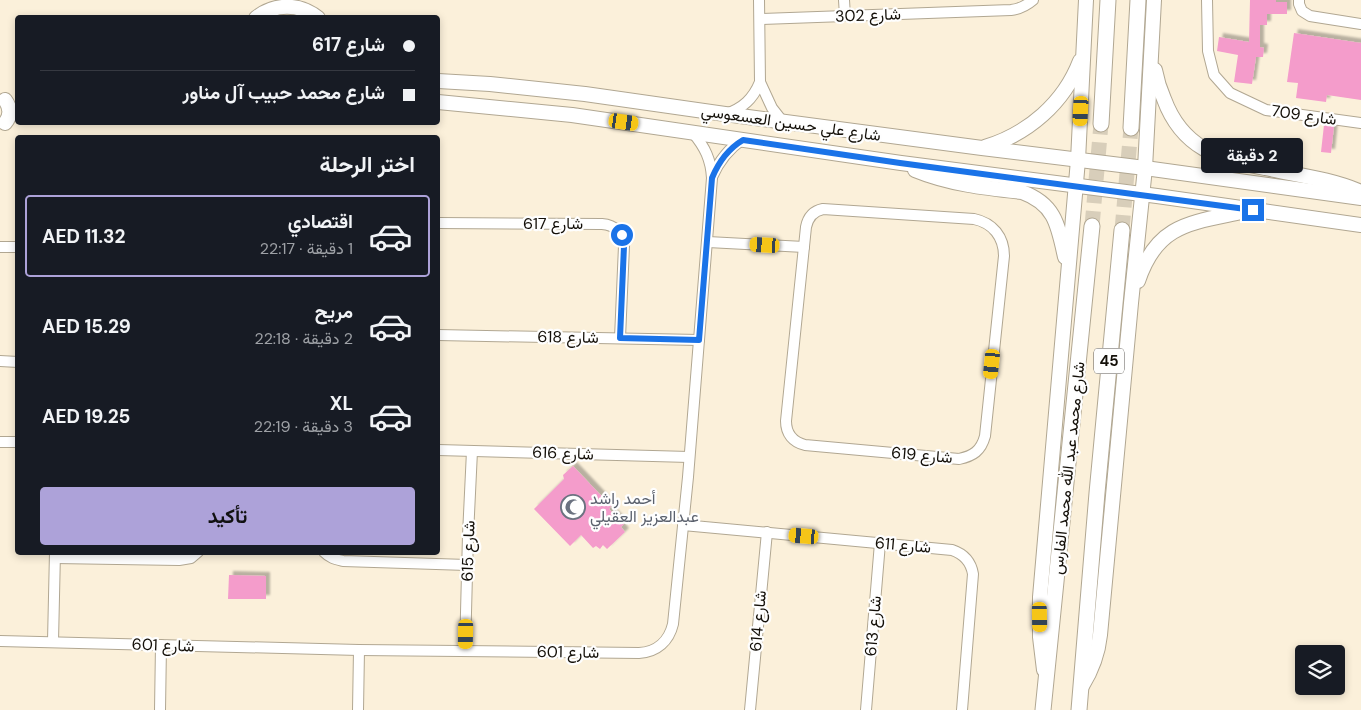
<!DOCTYPE html>
<html lang="ar">
<meta charset="utf-8">
<style>
:root{--surface:#171b24;--page:#242831;--text:#f1f3f6;--muted:#9ea1a6;--line:#363941;--accent:#ada2d9}
body{margin:0;font-family:"DM Sans",Vazirmatn,sans-serif;background:var(--page);color:var(--text);direction:rtl;height:100vh;display:flex;flex-direction:column;font-size:19px;white-space:nowrap}
*{box-sizing:border-box;margin:0}
p{font-size:16px;color:var(--muted)}
.icon{flex:none;width:28px;height:28px;fill:none;stroke:currentColor;stroke-width:2;stroke-linecap:round;stroke-linejoin:round}
.map{position:relative;flex:1;overflow:hidden;direction:ltr}
.details{position:absolute;left:15px;top:135px;width:425px;height:420px;display:flex;flex-direction:column;background:var(--surface);border-radius:5px;box-shadow:0 2px 8px #0003;direction:rtl}
.details>*{flex:none}
.top-card{position:absolute;left:15px;top:15px;width:425px;height:110px;border-radius:5px;box-shadow:0 2px 8px #0003;direction:rtl;display:grid;align-content:center;height:110px;padding:0 25px;background:var(--surface)}
.buttons{position:absolute;left:1295px;top:645px;display:grid;gap:10px}
.buttons a{display:grid;place-items:center;width:50px;height:50px;border-radius:5px;background:var(--surface);box-shadow:0 2px 8px #0003;font-size:25px}
.end{position:absolute;width:22px;height:22px;margin:-11px;border:6px solid #1a73e8;background:#fff;box-shadow:0 0 0 2px #fff}
.from{border-radius:50%}
.bubble{position:absolute;height:35px;border-radius:5px;background:var(--surface);box-shadow:0 2px 8px #0003;font-size:16px;font-weight:700;line-height:35px;text-align:center;direction:rtl}
.car{position:absolute;width:15px;height:30px;margin:-15px -8px;border-radius:6px;box-shadow:0 0 4px 1px #0007;background:linear-gradient(#f5c518 24%,#345 0 40%,#f5c518 0 76%,#345 0 86%,#f5c518 0)}
.top-card b{display:flex;align-items:center;gap:18px;height:48px;font-size:19px}
.top-card b+b{border-top:1px solid var(--line)}
.top-card i{width:12px;height:12px;background:var(--text)}
ul{padding:0;list-style:none}
li{display:flex;align-items:center;gap:15px;height:82px;margin:0 10px 8px;padding:0 15px;border:2px solid transparent;border-radius:5px}
li div{flex:1}
li b{display:block;font-size:19px}
li em{font-style:normal;font-weight:700}
li.current{border-color:var(--accent)}
li>.icon{width:45px;height:45px;stroke-width:1.5}
h2{padding:0 25px;font-size:22px;line-height:60px}
.button{display:flex;gap:10px;margin-top:auto;padding:10px 25px}
.button a{flex:1;height:58px;border-radius:5px;background:var(--accent);color:#111;font-size:20px;font-weight:700;line-height:58px;text-align:center}
.map>svg:first-child{display:block}
.building{fill:#f49ccb;filter:url(#shadow)}
.lines{fill:none;stroke-linecap:round;stroke-linejoin:round}
.primary-tunnel{stroke:#d8ceba;stroke-width:15;stroke-dasharray:15 8;stroke-linecap:butt}
.street-casing{stroke:#b1a792;stroke-width:12}
.secondary-casing{stroke:#b1a792;stroke-width:16}
.primary-casing{stroke:#b1a792;stroke-width:17}
.street{stroke:#fff;stroke-width:10}
.secondary{stroke:#fff;stroke-width:14}
.primary{stroke:#fff;stroke-width:15}
.route{stroke:#1a73e8;stroke-width:6}
.labels{text-anchor:middle;dominant-baseline:central;stroke-width:4.5;stroke-linejoin:round;paint-order:stroke}
.shield{fill:#fefefe;stroke:#5a5752;stroke-width:1}
.shield-label{font-size:15px;font-weight:bold;fill:#130f08}
.street-label{font-size:16px;fill:#130f08;stroke:#fefefe}
.worship-label{font-size:16px;fill:#5b616d;stroke:#fefefe;text-anchor:start}
</style>
<div class="map">
<svg width="1361" height="710" viewBox="0 0 1361 710">
<defs>
<filter id="shadow"><feDropShadow dx="4" dy="-4" stdDeviation="1" flood-color="#0004"/></filter>
</defs>
<rect width="100%" height="100%" fill="#fbf0da"/>
<g class="building">
<path d="M1250,0H1276V2H1287V14H1267V25H1260V47L1264,48L1263,57H1256L1252,84L1234,82L1238,55L1217,51L1219,37L1249,42Z"/>
<path d="M1294,33L1361,43V100L1327,95L1326,102L1296,98L1298,83L1287,82Z"/>
<path d="M1324,125L1334,126L1331,153L1321,152Z"/>
<path d="M573,466L611,506L609,509L624,524L621,527L625,532L607,549L603,545L600,549L596,546L593,548L581,535L570,546L534,509L564,479L563,475Z"/>
<path d="M229,575L266,576V599H228Z"/>
</g>
<g class="lines">
<g class="primary-tunnel">
<path d="M1092,226L1101,124"/>
<path d="M1122,230L1131,128"/>
</g>
<defs>
<g id="street">
<path d="M759,0L760,82L772,108L783,122"/>
<path d="M844,0L845,16"/>
<path d="M1207,0L1208,51L1214,75L1230,93L1266,110L1361,123"/>
<path d="M1299,0V4L1302,11L1310,16L1361,24"/>
<path d="M760,19L1011,10C1020,9 1026,6 1033,0"/>
<path d="M726,114C743,108 753,99 760,82"/>
<path d="M712,177C719,161 728,149 743,139"/>
<path d="M823,209L974,219C993,223 1004,237 1004,256L985,436C981,451 973,456 959,459L805,445C793,442 786,434 786,421L806,227C808,217 813,211 823,209Z"/>
<path d="M438,223L602,224C615,225 623,233 624,246L620,338"/>
<path d="M708,242L804,247"/>
<path d="M0,247H18"/>
<path d="M438,335L699,340"/>
<path d="M0,361L18,362"/>
<path d="M0,442H18"/>
<path d="M438,450L689,457"/>
<path d="M683,525L952,550C964,554 971,562 973,574L962,710"/>
<path d="M324,552C330,558 335,559 343,561L467,565"/>
<path d="M55,558L179,560L191,558L198,552"/>
<path d="M0,641L359,650L639,653C657,652 669,641 673,624L688,477L712,178C711,160 705,147 693,133"/>
<path d="M53,641L55,552"/>
<path d="M465,651L468,535L472,451"/>
<path d="M160,710L161,645"/>
<path d="M358,710L359,650"/>
<path d="M750,710L767,532"/>
<path d="M866,710L880,543"/>
</g>
<g id="secondary">
<path d="M256,18C275,3 299,3 318,18"/>
<path d="M1155,70C1157,81 1160,90 1164,99C1182,148 1218,159 1265,168C1297,175 1331,179 1361,192"/>
<path d="M438,81L490,84L585,94L725,114L982,148L1145,168L1361,198"/>
<path d="M438,102L572,115L901,163L1157,196L1361,225"/>
<path d="M5,123C11,116 11,108 5,100"/>
<path d="M985,147C1028,134 1064,103 1080,61"/>
<path d="M915,170C949,184 985,188 1022,192C1055,204 1058,225 1065,257"/>
<path d="M1138,281C1157,224 1190,223 1242,212"/>
<path d="M1044,670L1040,637V597L1078,160L1086,0"/>
<path d="M1082,686C1092,670 1098,654 1100,635L1131,303L1145,168L1154,0"/>
</g>
<g id="primary">
<path d="M1101,124L1108,0"/>
<path d="M1131,128L1138,0"/>
<path d="M1043,710L1092,226"/>
<path d="M1079,710L1097,493L1122,230"/>
</g>
</defs>
<use href="#street" class="street-casing"/>
<use href="#secondary" class="secondary-casing"/>
<use href="#primary" class="primary-casing"/>
<use href="#street" class="street"/>
<use href="#secondary" class="secondary"/>
<use href="#primary" class="primary"/>
</g>
<g class="lines">
<path class="route" d="M622,235L624,246L620,338L699,340L712,178C719,161 728,149 743,140L900,163L1253,210"/>
</g>
<defs>
<symbol id="mosque-ring" viewBox="-11 -11 22 22"><circle r="9.5" fill="#fefefe" stroke="#6b7280" stroke-width="1.5"/><path d="M3.5-4.9A6 6 0 1 0 3.5 4.9A5 5 0 1 1 3.5-4.9Z" fill="#6b7280"/></symbol>
</defs>
<g fill-rule="evenodd">
<use href="#mosque-ring" x="559" y="493" width="28" height="28"/>
</g>
<g class="labels">
<rect class="shield" x="1094" y="348.5" width="30" height="25" rx="4"/>
<g class="shield-label">
<text x="1109" y="361">45</text>
</g>
<g class="street-label">
<text transform="translate(868 15) rotate(-2)">شارع 302</text>
<text transform="translate(1304 115) rotate(8)">شارع 709</text>
<text transform="translate(791 123) rotate(8)">شارع علي حسين العسعوسي</text>
<text x="553" y="223">شارع 617</text>
<text transform="translate(568 337) rotate(1)">شارع 618</text>
<text transform="translate(563 453) rotate(2)">شارع 616</text>
<text transform="translate(922 455) rotate(5)">شارع 619</text>
<text transform="translate(1068 468) rotate(-84)">شارع محمد عبد الله محمد الفارس</text>
<text transform="translate(903 545) rotate(5)">شارع 611</text>
<text transform="translate(468 551) rotate(-88)">شارع 615</text>
<text transform="translate(758 621) rotate(-85)">شارع 614</text>
<text transform="translate(873 626) rotate(-85)">شارع 613</text>
<text transform="translate(163 645) rotate(2)">شارع 601</text>
<text transform="translate(568 652) rotate(1)">شارع 601</text>
</g>
<g class="worship-label">
<text x="590" y="498">أحمد راشد<tspan x="590" dy="18">عبدالعزيز العقيلي</tspan></text>
</g>
</g>
</svg>
<div class="buttons">
<a><svg class="icon" aria-label="layers" viewBox="0 0 24 24"><path d="M12 4l9 5-9 5-9-5zM3 14l9 5 9-5"/></svg></a>
</div>
<i class="end from" style="left:622px;top:235px"></i>
<i class="end" style="left:1253px;top:210px"></i>
<div class="bubble" style="left:1201px;top:138px;width:102px">2 دقيقة</div>
<i class="car" style="left:1081px;top:111px;rotate:183deg"></i>
<i class="car" style="left:624px;top:122px;rotate:98deg"></i>
<i class="car" style="left:765px;top:245px;rotate:273deg"></i>
<i class="car" style="left:992px;top:364px;rotate:186deg"></i>
<i class="car" style="left:804px;top:536px;rotate:275deg"></i>
<i class="car" style="left:1040px;top:617px;rotate:179deg"></i>
<i class="car" style="left:466px;top:634px;rotate:181deg"></i>
<div class="top-card">
<b><i class="from"></i>شارع 617</b>
<b><i></i>شارع محمد حبيب آل مناور</b>
</div>
<section class="details">
<h2>اختر الرحلة</h2>
<ul>
<li class="current"><svg class="icon" aria-label="car" viewBox="0 0 24 24"><path d="M5 17H2v-5l4-1 3-4h7l3 4 3 1v5h-3M9 17h6M6 11h13"/><circle cx="7" cy="17" r="2"/><circle cx="17" cy="17" r="2"/></svg><div><b>اقتصادي</b><p>1 دقيقة · 22:17</p></div><em>AED 11.32</em></li>
<li><svg class="icon" aria-label="car" viewBox="0 0 24 24"><path d="M5 17H2v-5l4-1 3-4h7l3 4 3 1v5h-3M9 17h6M6 11h13"/><circle cx="7" cy="17" r="2"/><circle cx="17" cy="17" r="2"/></svg><div><b>مريح</b><p>2 دقيقة · 22:18</p></div><em>AED 15.29</em></li>
<li><svg class="icon" aria-label="car" viewBox="0 0 24 24"><path d="M5 17H2v-5l4-1 3-4h7l3 4 3 1v5h-3M9 17h6M6 11h13"/><circle cx="7" cy="17" r="2"/><circle cx="17" cy="17" r="2"/></svg><div><b>XL</b><p>3 دقيقة · 22:19</p></div><em>AED 19.25</em></li>
</ul>
<div class="button"><a>تأكيد</a></div>
</section>
</div>
